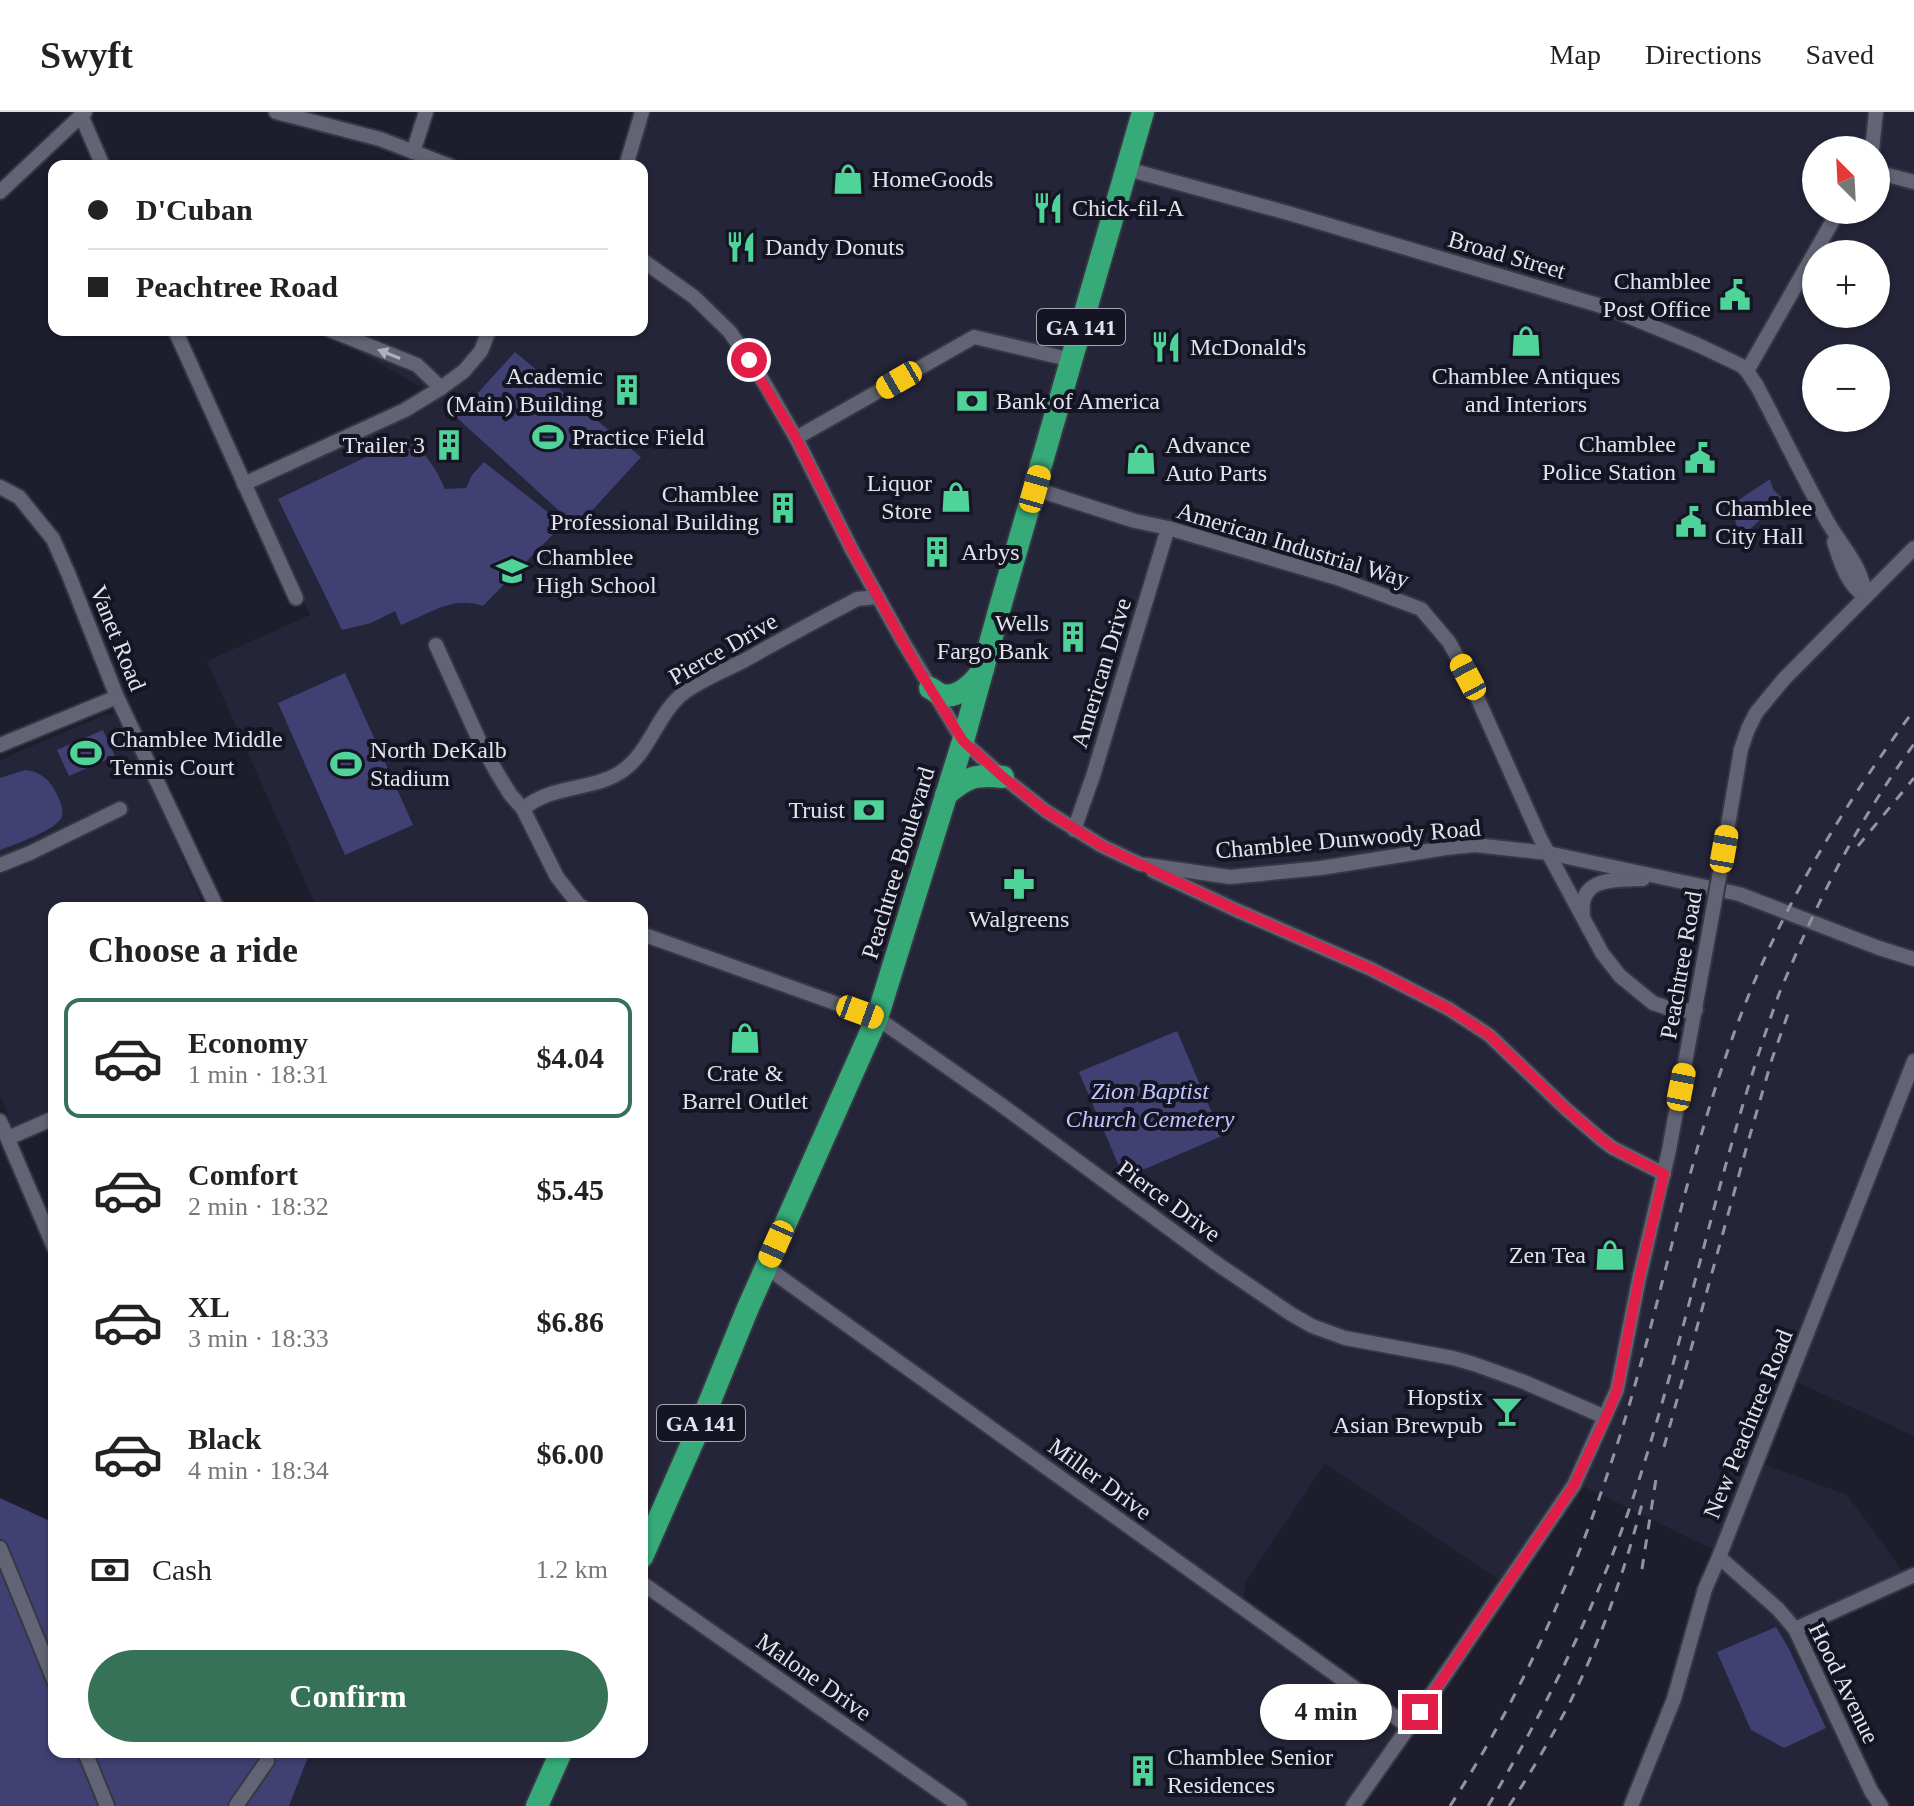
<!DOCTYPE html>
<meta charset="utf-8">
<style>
:root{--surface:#fff;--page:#f6f6f6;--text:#222;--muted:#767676;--line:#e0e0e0;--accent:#367258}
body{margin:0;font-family:Georgia,serif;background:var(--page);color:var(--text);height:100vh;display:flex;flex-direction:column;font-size:30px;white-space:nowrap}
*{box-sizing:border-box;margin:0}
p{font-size:26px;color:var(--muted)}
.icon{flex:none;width:44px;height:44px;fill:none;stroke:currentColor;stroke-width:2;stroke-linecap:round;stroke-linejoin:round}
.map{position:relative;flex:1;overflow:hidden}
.drawer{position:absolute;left:48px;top:790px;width:600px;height:856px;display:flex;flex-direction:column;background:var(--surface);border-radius:16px;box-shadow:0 2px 6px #0004}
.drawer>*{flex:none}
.banner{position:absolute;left:48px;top:48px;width:600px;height:176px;border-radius:16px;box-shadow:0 2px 6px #0004;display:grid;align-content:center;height:176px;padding:0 40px;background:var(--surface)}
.needle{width:52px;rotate:336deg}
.controls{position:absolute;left:1802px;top:24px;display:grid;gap:16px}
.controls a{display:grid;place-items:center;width:88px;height:88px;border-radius:50%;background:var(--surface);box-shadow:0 2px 6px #0004;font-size:40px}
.end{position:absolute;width:36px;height:36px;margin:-18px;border:10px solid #e11d48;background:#fff;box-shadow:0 0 0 4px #fff}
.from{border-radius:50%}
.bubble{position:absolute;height:56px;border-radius:28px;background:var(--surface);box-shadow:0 2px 6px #0004;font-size:26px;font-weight:700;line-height:56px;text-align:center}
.car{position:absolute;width:24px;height:48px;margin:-24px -12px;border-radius:10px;box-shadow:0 0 6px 2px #0007;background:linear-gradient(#f5c518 24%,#345 0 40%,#f5c518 0 76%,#345 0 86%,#f5c518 0)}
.banner b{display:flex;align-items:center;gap:28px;height:76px;font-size:30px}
.banner b+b{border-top:2px solid var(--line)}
.banner i{width:20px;height:20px;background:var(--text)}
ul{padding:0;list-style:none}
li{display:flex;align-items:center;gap:24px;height:120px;margin:0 16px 12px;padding:0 24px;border:4px solid transparent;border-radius:16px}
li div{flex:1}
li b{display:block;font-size:30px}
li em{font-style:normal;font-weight:700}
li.active{border-color:var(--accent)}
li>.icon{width:72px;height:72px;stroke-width:1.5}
h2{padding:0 40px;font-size:36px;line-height:96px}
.pay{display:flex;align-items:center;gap:20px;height:88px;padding:0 40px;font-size:30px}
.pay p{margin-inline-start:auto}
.action{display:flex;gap:16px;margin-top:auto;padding:16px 40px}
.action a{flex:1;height:92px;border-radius:48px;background:var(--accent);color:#fff;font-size:32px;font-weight:700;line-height:92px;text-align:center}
header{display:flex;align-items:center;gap:48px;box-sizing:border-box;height:112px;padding:0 40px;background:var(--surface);border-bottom:2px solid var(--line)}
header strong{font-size:38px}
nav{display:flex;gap:44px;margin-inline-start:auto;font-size:28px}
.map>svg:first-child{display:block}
.built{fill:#252539;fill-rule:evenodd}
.green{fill:#404072}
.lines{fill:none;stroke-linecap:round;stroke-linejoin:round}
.minor-casing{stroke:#373744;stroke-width:18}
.highway-casing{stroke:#373744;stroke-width:26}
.minor{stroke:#626374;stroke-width:14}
.highway{stroke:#36aa79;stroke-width:22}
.rail{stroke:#9394a0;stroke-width:3;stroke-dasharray:10 10;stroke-linecap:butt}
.minor-bridge-casing{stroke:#373744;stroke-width:18;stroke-linecap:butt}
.minor-bridge{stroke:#626374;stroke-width:14}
.oneway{fill:#afb0bd}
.route{stroke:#e11d48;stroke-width:10}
.labels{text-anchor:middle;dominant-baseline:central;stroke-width:8;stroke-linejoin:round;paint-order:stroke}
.shield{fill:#141422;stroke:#a4a5b0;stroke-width:2}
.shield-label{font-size:22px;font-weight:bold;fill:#e2e3ed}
.poi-label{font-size:24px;fill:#e2e3ed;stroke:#141422;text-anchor:start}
.street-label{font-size:24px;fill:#e2e3ed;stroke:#141422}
.park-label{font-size:24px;font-style:italic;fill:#c1c4ff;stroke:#141422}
</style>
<header>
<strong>Swyft</strong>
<nav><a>Map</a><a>Directions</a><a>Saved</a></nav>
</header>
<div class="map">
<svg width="1914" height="1694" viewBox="0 0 1914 1694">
<rect width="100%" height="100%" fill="#1d1d2c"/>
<g class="built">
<path d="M647,0H1914V1324L1786,1265L1752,1348L1847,1383L1909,1468L1796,1516L1882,1694H1632L1720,1441L1577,1371L1508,1474L1325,1352L1246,1469L1243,1486L1240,1492L1409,1615L1353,1694H289L310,1640H642V796H317L207,549L310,503L244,364L287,350L401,296L426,278L356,238L364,218H642V54H630ZM1816,38H1876V98H1816ZM1816,142H1876V202H1816ZM1816,246H1876V306H1816Z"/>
<path d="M115,602L119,612L131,627L204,796H54V998L12,1014L0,983V649L15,641L105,603Z"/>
</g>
<g class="green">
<path d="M515,240L641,345L577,415L456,305Z"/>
<path d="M408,325C425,341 436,356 445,377L466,376L472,363L484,350L563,412L483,494C454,483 428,502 401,513L395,499L371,511L342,518L278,387Z"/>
<path d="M1770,367L1773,377L1783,387L1740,426L1731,393Z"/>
<path d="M345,561L413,713L345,743L278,591Z"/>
<path d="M103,618L115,644L69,664L57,638Z"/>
<path d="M25,658C39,659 49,667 55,679C59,686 64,697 62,704C58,718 13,733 0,738V666Z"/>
<path d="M1177,919L1222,1024L1124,1066L1079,960Z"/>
<path d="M0,1386L54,1411V1640H310L289,1694H0Z"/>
<path d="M1776,1515L1788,1535L1826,1616L1784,1636L1751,1618L1717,1540Z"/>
</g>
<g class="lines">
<defs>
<g id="minor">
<path d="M276,0L380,27L450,54"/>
<path d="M81,3L103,54"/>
<path d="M1872,38L1876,0"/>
<path d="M413,40L426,0"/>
<path d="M626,54L642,0"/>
<path d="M1127,57L1288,101L1608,196L1698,233L1742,254L1747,259L1757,274C1780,318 1802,363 1826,407C1840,433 1863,454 1865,484"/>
<path d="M1876,60L1914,70"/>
<path d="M0,80L85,0"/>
<path d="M642,148L694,185L730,220L763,269L796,326L852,438L902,528L963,629L1003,665L1046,699L1102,734L1140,752L1230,765L1321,756L1446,736L1475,733L1548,741L1739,782L1879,836L1914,847"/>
<path d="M175,218L296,486"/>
<path d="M330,218L417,253L441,276"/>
<path d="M1747,259L1839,98"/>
<path d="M796,326L974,225L1072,248"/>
<path d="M244,372L405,298L441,276L464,259L481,239L489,218"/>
<path d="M0,375L19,385L53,427L68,461L117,585L217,796"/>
<path d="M1035,377L1135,409L1168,416L1337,466L1421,497L1449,530L1468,565L1540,726L1602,841L1620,864L1653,891L1677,899L1696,898"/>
<path d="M1834,430C1840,449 1847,473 1865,484"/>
<path d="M436,533L480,630L496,659L510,682L523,697L557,765L579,793L584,796"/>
<path d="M0,633L117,585"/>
<path d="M523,697C553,671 595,680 625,657C651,637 658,600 685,580C703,567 726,558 745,548C779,529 813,510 848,492L857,487L878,485"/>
<path d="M1074,718L1093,664L1168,416"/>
<path d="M0,753L30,741L120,697"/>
<path d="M1153,759L1236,798L1371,857L1449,897L1489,923L1566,997L1602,1028L1613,1036L1664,1062"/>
<path d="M1720,760L1741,637L1748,617L1756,601L1784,567L1914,436"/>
<path d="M1583,803C1578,764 1617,768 1643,767"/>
<path d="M642,822L877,906L1000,992L1216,1151L1291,1202L1312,1214L1345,1226L1453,1246L1474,1252L1524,1270L1605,1305"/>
<path d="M0,1009L54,1135"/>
<path d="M8,1026L54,1006"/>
<path d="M766,1155L1409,1615"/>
<path d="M0,1436L54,1568"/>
<path d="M1719,1445L1778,1497L1795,1517L1871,1679L1881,1694"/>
<path d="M642,1471L960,1694"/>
<path d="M1795,1517L1914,1463"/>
<path d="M85,1640L107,1694"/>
<path d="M236,1694L267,1649"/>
<path d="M1353,1694L1436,1576L1574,1373L1617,1278L1639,1167L1669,1038L1714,793"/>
<path d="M1631,1694L1674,1587L1705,1477L1719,1445L1914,949"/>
</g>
<g id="highway">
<path d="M930,576C934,578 938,582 942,583C959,587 976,569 983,557"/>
<path d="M946,683C966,665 976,662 1003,665"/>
<path d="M642,1445L701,1311L747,1198L877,906L963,629L1002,488L1143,0"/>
<path d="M537,1694L561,1640"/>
</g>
</defs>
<use href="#minor" class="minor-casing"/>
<use href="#highway" class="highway-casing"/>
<use href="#minor" class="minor"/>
<use href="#highway" class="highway"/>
<g class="rail">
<path d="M1858,734L1914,666"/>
<path d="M1664,1335L1748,1030L1772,947L1790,896"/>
<path d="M1642,1457L1656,1367"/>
<path d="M1450,1694C1528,1574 1585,1440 1626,1304C1668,1163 1694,1016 1750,880C1792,778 1849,686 1914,598"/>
<path d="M1488,1694C1549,1591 1601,1485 1638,1371C1690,1209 1721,1042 1779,882C1785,867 1792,852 1798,837C1830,764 1867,697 1914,632"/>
<path d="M1509,1694C1530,1662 1550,1628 1568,1594C1601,1529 1625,1458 1643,1388"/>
</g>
<defs>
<path id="minor-bridge" d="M1714,793L1720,760"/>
</defs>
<use href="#minor-bridge" class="minor-bridge-casing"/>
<use href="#minor-bridge" class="minor-bridge"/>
</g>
<defs><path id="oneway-solid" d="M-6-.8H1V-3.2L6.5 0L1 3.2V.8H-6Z" transform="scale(2)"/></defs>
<use class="oneway" href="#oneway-solid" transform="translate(389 242) rotate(-158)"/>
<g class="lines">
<path class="route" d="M749,248L796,326L852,438L918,557L963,629L1003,665L1046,699L1102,734L1236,798L1371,857L1449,897L1489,923L1566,997L1602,1028L1613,1036L1664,1062L1639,1167L1617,1278L1609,1298L1574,1373L1420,1600"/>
</g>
<defs>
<symbol id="shop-bare" viewBox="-9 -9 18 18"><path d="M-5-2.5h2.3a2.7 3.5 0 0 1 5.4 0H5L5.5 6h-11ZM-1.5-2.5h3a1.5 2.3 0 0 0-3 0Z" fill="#4fd399" stroke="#141422" stroke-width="2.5" paint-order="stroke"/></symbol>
<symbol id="restaurant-bare" viewBox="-9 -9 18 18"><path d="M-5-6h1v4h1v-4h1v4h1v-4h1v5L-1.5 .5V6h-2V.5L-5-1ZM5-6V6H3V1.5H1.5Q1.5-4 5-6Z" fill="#4fd399" stroke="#141422" stroke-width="2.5" paint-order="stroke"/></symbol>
<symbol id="civic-bare" viewBox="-9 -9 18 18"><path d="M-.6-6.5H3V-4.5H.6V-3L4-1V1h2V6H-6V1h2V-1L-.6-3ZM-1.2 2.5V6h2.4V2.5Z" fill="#4fd399" stroke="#141422" stroke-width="2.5" paint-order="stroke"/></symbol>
<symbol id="building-bare" viewBox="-9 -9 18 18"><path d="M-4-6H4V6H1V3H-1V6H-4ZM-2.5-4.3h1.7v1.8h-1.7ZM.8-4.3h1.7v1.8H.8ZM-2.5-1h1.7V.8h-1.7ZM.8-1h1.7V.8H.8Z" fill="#4fd399" stroke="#141422" stroke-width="2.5" paint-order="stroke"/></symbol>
<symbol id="bank-bare" viewBox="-9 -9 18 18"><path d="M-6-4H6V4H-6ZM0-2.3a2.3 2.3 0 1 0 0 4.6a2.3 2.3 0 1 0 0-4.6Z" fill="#4fd399" stroke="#141422" stroke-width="2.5" paint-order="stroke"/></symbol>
<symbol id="stadium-bare" viewBox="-9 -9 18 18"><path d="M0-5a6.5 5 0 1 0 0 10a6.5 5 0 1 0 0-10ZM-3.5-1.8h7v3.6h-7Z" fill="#4fd399" stroke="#141422" stroke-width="2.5" paint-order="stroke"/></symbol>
<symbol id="school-bare" viewBox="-9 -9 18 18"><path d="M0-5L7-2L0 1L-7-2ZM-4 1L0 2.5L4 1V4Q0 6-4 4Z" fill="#4fd399" stroke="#141422" stroke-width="2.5" paint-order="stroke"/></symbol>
<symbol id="pharmacy-bare" viewBox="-9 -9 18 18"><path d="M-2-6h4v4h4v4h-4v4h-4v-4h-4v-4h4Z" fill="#4fd399" stroke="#141422" stroke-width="2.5" paint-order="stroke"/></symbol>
<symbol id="bar-bare" viewBox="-9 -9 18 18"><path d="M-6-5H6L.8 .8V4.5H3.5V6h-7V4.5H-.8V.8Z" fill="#4fd399" stroke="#141422" stroke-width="2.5" paint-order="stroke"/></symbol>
</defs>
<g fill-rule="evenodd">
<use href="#shop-bare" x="826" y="45" width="44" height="44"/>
<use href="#restaurant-bare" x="1026" y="74" width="44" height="44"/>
<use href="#restaurant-bare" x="719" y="113" width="44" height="44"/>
<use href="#civic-bare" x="1713" y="161" width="44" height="44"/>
<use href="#shop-bare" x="1504" y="207" width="44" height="44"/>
<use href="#restaurant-bare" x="1144" y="213" width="44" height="44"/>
<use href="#building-bare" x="605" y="256" width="44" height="44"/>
<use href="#bank-bare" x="950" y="267" width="44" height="44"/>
<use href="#stadium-bare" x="526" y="303" width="44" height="44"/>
<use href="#building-bare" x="427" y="311" width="44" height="44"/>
<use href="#civic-bare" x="1678" y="324" width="44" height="44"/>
<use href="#shop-bare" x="1119" y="325" width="44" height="44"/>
<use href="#shop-bare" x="934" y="363" width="44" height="44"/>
<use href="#building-bare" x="761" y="374" width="44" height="44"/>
<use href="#civic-bare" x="1669" y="388" width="44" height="44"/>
<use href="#building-bare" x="915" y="418" width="44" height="44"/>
<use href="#school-bare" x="490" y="437" width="44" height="44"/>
<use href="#building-bare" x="1051" y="503" width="44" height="44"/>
<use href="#stadium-bare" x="64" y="619" width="44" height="44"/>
<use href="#stadium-bare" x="324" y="630" width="44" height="44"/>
<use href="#bank-bare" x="847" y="676" width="44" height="44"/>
<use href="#pharmacy-bare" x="997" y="750" width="44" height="44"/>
<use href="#shop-bare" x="723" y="904" width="44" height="44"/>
<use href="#shop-bare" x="1588" y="1121" width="44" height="44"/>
<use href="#bar-bare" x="1485" y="1277" width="44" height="44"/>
<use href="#building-bare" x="1121" y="1637" width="44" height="44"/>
</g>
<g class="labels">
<g class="shield">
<rect x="1037" y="197" width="88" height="36" rx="6"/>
<rect x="657" y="1293" width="88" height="36" rx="6"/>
</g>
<g class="shield-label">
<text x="1081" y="215">GA 141</text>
<text x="701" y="1311">GA 141</text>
</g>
<g class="poi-label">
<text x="872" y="67">HomeGoods</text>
<text x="1072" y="96">Chick-fil-A</text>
<text x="765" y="135">Dandy Donuts</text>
<text x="1711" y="169" text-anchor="end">Chamblee<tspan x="1711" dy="28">Post Office</tspan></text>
<text x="1190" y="235">McDonald's</text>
<text x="603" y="264" text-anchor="end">Academic<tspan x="603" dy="28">(Main) Building</tspan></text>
<text x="1526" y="264" text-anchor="middle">Chamblee Antiques<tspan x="1526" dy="28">and Interiors</tspan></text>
<text x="996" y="289">Bank of America</text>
<text x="572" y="325">Practice Field</text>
<text x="1676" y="332" text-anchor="end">Chamblee<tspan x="1676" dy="28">Police Station</tspan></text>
<text x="425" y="333" text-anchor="end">Trailer 3</text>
<text x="1165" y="333">Advance<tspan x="1165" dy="28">Auto Parts</tspan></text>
<text x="932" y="371" text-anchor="end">Liquor<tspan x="932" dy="28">Store</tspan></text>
<text x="759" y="382" text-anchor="end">Chamblee<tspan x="759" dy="28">Professional Building</tspan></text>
<text x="1715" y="396">Chamblee<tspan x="1715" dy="28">City Hall</tspan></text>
<text x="961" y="440">Arbys</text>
<text x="536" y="445">Chamblee<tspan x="536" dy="28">High School</tspan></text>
<text x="1049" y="511" text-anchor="end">Wells<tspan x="1049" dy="28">Fargo Bank</tspan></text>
<text x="110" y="627">Chamblee Middle<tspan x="110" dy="28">Tennis Court</tspan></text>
<text x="370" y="638">North DeKalb<tspan x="370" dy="28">Stadium</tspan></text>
<text x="845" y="698" text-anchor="end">Truist</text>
<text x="1019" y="807" text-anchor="middle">Walgreens</text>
<text x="745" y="961" text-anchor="middle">Crate &amp;<tspan x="745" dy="28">Barrel Outlet</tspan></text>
<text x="1586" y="1143" text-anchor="end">Zen Tea</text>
<text x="1483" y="1285" text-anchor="end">Hopstix<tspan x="1483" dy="28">Asian Brewpub</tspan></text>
<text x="1167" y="1645">Chamblee Senior<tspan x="1167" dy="28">Residences</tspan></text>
</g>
<g class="street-label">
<text transform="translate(1507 143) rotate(16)">Broad Street</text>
<text transform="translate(1293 433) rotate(17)">American Industrial Way</text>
<text transform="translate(118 526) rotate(68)">Vanet Road</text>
<text transform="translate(723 537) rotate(-30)">Pierce Drive</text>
<text transform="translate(1101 561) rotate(-73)">American Drive</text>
<text transform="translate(1348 727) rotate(-5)">Chamblee Dunwoody Road</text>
<text transform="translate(898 751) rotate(-73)">Peachtree Boulevard</text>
<text transform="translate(1681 853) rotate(-80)">Peachtree Road</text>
<text transform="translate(1169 1089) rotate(36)">Pierce Drive</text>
<text transform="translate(1748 1312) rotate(-68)">New Peachtree Road</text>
<text transform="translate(1100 1367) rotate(36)">Miller Drive</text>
<text transform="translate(814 1565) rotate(35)">Malone Drive</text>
<text transform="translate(1844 1571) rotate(64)">Hood Avenue</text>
</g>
<g class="park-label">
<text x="1150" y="979">Zion Baptist<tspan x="1150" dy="28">Church Cemetery</tspan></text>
</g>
</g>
</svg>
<div class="controls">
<a><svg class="needle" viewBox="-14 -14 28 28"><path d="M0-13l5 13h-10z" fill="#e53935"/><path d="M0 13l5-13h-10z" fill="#767676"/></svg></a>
<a>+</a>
<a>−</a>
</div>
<i class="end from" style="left:749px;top:248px"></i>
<i class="end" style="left:1420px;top:1600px"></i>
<div class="bubble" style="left:1260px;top:1572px;width:132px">4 min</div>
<i class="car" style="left:899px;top:268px;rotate:240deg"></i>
<i class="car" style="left:1035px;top:377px;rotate:16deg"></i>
<i class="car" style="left:1468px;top:565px;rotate:332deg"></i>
<i class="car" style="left:1724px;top:737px;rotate:10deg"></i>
<i class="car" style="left:860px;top:900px;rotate:110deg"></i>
<i class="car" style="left:1681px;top:975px;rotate:11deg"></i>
<i class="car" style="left:776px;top:1132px;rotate:204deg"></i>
<div class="banner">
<b><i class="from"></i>D'Cuban</b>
<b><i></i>Peachtree Road</b>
</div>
<section class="drawer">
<h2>Choose a ride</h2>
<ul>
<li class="active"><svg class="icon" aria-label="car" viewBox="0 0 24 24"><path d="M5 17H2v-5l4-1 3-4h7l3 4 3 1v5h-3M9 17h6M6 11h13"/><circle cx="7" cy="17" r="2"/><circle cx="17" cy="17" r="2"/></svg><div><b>Economy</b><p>1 min · 18:31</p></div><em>$4.04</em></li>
<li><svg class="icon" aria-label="car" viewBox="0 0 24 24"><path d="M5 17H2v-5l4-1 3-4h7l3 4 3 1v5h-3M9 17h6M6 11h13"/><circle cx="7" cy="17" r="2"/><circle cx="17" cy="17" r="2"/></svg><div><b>Comfort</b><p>2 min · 18:32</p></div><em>$5.45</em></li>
<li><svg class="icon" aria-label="car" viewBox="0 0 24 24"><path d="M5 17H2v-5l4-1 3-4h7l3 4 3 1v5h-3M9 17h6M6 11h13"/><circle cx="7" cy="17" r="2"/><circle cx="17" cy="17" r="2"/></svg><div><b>XL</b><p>3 min · 18:33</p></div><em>$6.86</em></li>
<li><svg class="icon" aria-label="car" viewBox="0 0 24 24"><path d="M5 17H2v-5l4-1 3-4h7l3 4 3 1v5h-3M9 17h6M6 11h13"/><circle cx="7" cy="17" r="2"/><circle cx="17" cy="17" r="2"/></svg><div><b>Black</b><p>4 min · 18:34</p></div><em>$6.00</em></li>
</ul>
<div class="pay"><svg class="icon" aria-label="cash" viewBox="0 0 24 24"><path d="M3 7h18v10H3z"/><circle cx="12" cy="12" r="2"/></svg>Cash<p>1.2 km</p></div>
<div class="action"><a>Confirm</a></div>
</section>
</div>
